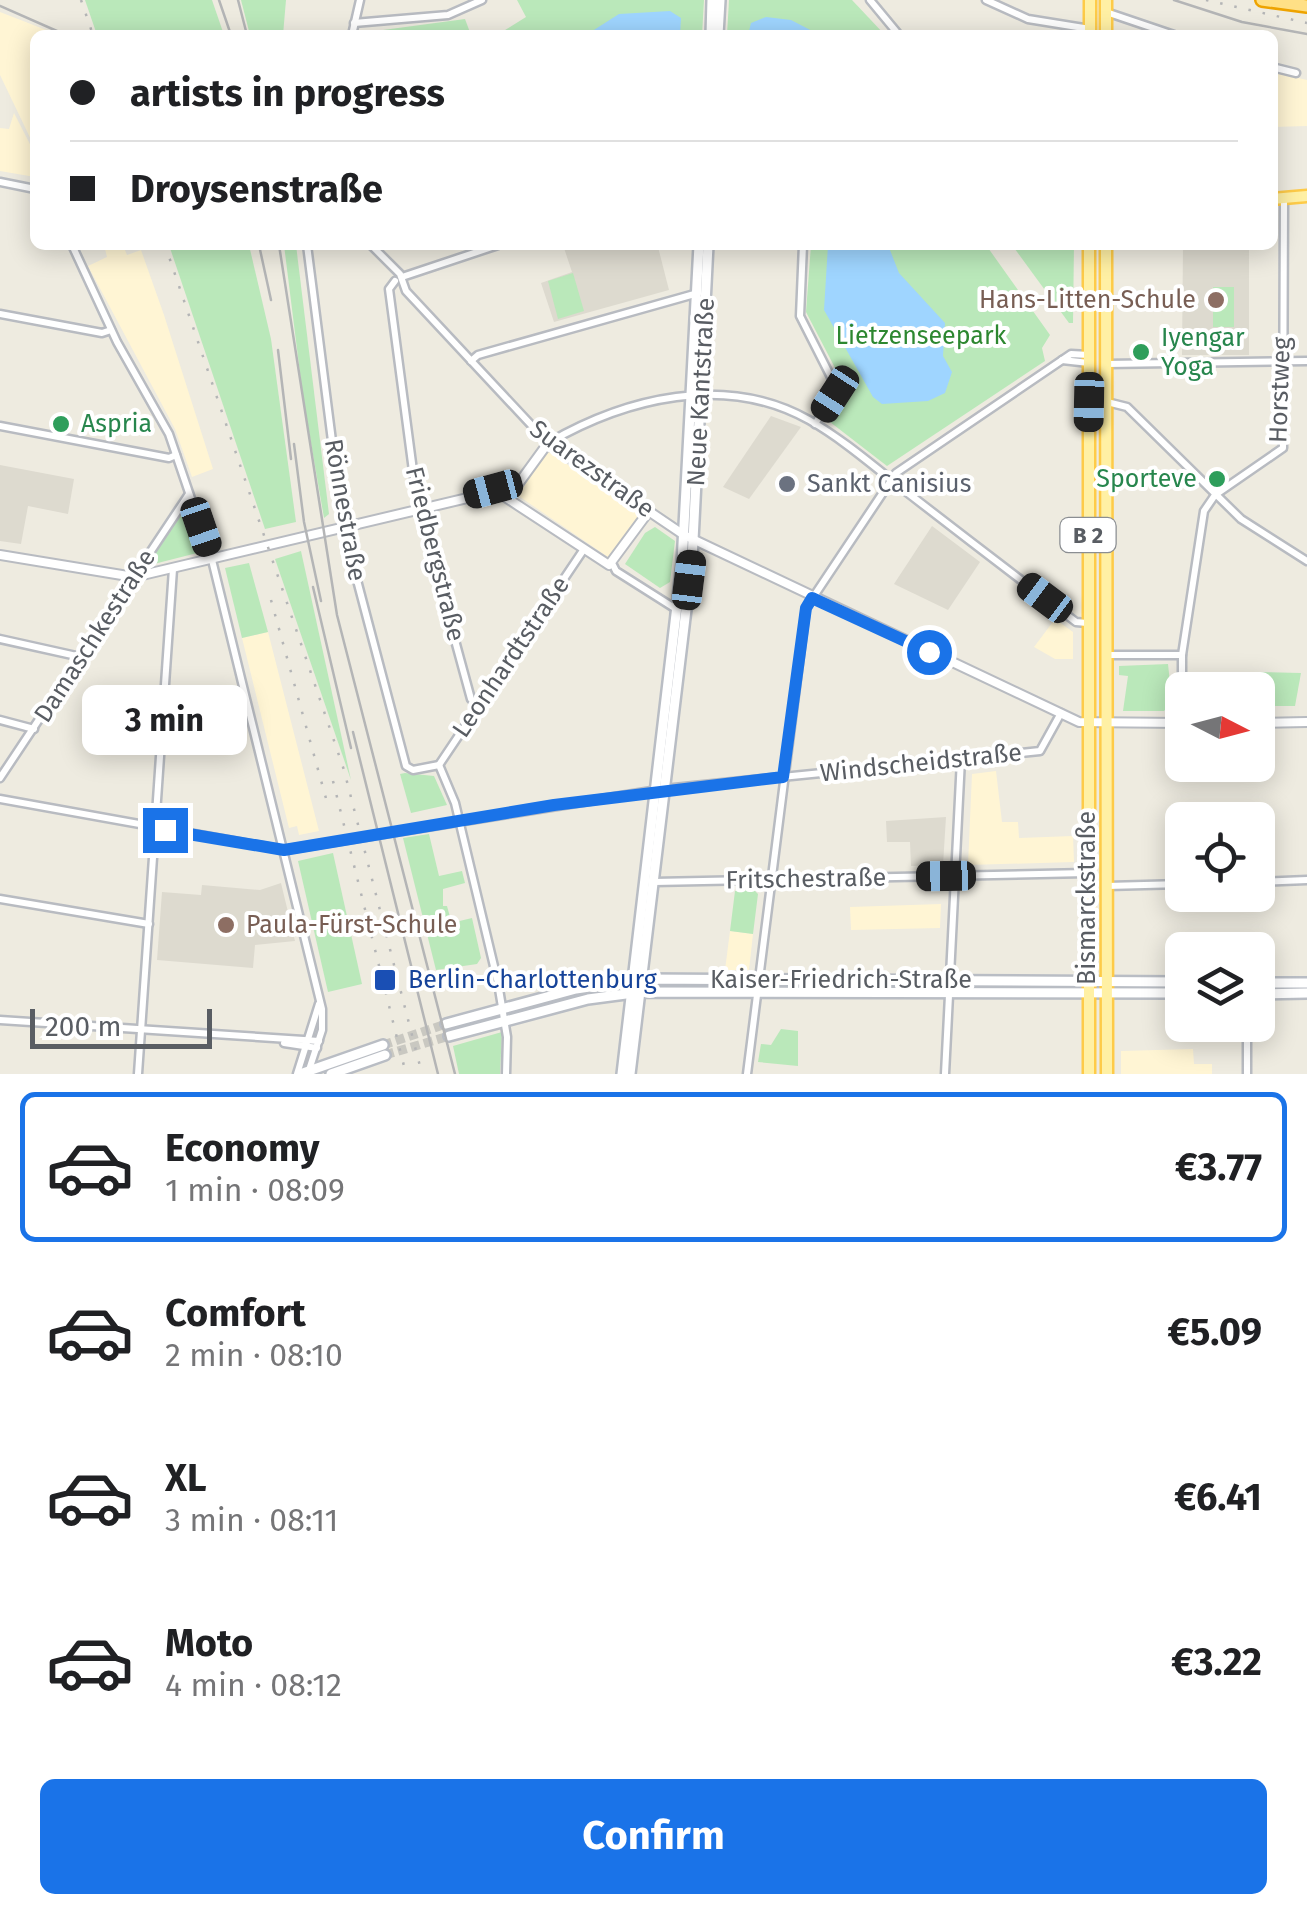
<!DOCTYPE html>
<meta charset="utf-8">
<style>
:root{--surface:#fff;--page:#f2f2f2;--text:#202124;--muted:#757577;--line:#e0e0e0;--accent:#1a73e8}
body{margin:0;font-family:"Fira Sans",sans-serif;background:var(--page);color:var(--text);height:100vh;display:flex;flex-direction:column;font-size:38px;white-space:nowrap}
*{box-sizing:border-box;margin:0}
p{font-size:32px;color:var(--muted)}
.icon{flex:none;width:55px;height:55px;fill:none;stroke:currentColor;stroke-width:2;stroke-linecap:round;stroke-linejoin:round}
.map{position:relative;height:1074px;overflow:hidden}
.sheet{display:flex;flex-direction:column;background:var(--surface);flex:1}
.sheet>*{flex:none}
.hud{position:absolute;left:30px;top:30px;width:1248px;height:220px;border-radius:15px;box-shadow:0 5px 25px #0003;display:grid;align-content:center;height:220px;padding:0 40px;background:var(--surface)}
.needle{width:65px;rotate:96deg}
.tools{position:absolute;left:1165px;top:672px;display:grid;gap:20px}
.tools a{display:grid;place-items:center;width:110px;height:110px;border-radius:15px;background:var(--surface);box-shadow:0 5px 25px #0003;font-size:50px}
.scale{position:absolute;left:30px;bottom:25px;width:182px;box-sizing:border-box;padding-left:10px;border:5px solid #595d63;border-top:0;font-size:28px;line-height:35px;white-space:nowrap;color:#595d63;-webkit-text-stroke:8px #fff;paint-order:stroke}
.end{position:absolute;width:45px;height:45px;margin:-22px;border:12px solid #1a73e8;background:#fff;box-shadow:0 0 0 5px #fff}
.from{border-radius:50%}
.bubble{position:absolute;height:70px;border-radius:15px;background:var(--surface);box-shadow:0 5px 25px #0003;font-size:32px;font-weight:700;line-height:70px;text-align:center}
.car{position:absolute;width:30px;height:60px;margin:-30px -15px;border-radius:12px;box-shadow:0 0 8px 2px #0007;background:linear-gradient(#222 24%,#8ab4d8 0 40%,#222 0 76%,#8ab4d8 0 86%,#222 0)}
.hud b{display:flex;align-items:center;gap:35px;height:95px;font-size:38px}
.hud b+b{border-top:2px solid var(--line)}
.hud i{width:25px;height:25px;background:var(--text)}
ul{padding:18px 0 0;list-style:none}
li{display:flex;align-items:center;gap:30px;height:150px;margin:0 20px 15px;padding:0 20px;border:5px solid transparent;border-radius:15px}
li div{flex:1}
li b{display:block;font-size:38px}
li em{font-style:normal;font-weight:700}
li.current{border-color:var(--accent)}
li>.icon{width:90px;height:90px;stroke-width:1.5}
.button{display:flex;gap:20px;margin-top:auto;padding:20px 40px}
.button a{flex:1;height:115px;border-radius:15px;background:var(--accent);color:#fff;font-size:40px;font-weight:700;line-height:115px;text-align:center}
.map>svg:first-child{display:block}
.commercial{fill:#fff5d4}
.education{fill:#dddacf}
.green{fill:#bae8ba}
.water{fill:#9fd5ff}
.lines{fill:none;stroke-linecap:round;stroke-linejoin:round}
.secondary-tunnel{stroke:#c9c8c1;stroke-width:9;stroke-dasharray:9 4.5;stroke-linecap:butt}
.minor-casing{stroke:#b8bbc1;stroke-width:11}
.tertiary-casing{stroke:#b8bbc1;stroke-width:12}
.secondary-casing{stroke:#b9bdc4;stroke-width:14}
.primary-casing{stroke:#fecb48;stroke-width:15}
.motorway-casing{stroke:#eea300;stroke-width:16}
.minor{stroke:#fff;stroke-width:6}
.tertiary{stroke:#fff;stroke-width:8}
.secondary{stroke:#fff;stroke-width:9}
.primary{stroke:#fff0a4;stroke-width:10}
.motorway{stroke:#ffe086;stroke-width:11}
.tram{stroke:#b4b5b6;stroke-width:2.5}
.rail{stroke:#b4b5b6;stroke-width:2.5;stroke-dasharray:2.5 12;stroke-linecap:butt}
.route{stroke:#1a73e8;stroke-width:12}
.education-dot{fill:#8d6e63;stroke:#fff;stroke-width:4}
.leisure-dot{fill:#2e9e5b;stroke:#fff;stroke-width:4}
.worship-dot{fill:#6b7280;stroke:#fff;stroke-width:4}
.transit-dot{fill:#1a4fb4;stroke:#fff;stroke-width:4}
.labels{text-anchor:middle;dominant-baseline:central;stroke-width:8;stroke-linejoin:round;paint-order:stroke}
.shield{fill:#fff;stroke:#8b8e92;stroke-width:2.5}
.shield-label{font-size:22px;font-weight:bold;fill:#595d63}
.education-label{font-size:25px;fill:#785e54;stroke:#fff;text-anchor:end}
.park-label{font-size:25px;fill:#2d8730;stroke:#fff}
.leisure-label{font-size:25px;fill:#27864d;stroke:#fff;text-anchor:start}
.street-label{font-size:25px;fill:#595d63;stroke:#fff}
.worship-label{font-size:25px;fill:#5b616d;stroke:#fff;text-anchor:start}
.transit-label{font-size:25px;fill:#164399;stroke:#fff;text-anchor:start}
</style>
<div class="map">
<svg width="1307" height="1074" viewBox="0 0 1307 1074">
<rect width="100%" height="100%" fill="#eeebe0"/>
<g class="commercial">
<path d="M0,12L59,35H35V148L0,75Z"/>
<path d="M1272,72L1307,80V126L1273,127Z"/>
<path d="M14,113L33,150L35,177L0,171V128L9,129Z"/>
<path d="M116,245H123L127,255L141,250L164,315L213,469L192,477L175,429L88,266L107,257L105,249Z"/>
<path d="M547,451L630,506L640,507V515L611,559L520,497H513Z"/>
<path d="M1055,619L1073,632V659H1055L1034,647Z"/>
<path d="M268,632L319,831L299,835L297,826L289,828L242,638Z"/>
<path d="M996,771L1002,822H1018L1019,838L1073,836L1074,862L968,865L972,774Z"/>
<path d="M941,904L940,928L851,930L850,907Z"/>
<path d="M730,931L753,934L749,970H725Z"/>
<path d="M1193,1049L1194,1064H1212V1074H1121V1051Z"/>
</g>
<g class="education">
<path d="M563,245H688L658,247L669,290L554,322L541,283L572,272Z"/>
<path d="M1183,245H1249V355H1182Z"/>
<path d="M771,416L801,427L749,499L723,487Z"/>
<path d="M0,465L74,479L68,514L28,506L21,544L0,541Z"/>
<path d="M932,526L980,562L948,610L894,584Z"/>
<path d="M946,817L943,865L911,866L910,842H887L886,821Z"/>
<path d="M281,883L295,941L255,945L253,968L157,960L162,892L201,895L202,885L260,890Z"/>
</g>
<g class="green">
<path d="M85,0H212L224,35H97Z"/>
<path d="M241,0H286L283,35H250Z"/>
<path d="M517,0H704L702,35H497L526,17Z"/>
<path d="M729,0H852L885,35H727Z"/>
<path d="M465,19L471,35H372L383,30Z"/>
<path d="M169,245H249L271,339L296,522L265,529Z"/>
<path d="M284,245H296L329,514L324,518L303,397Z"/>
<path d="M811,245H986L1050,335L1042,348L1045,361L887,466L830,422L846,389L806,312Z"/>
<path d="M1012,245H1074L1073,323H1069Z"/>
<path d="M573,273L584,311L558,319L548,281Z"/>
<rect x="1213" y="287" width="21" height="40"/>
<path d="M186,508L201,552L146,566Z"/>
<path d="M655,527L675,541L670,582L660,588L625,564L645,533Z"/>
<path d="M301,551L351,780L275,559Z"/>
<path d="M249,563L268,632L242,638L225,568Z"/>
<path d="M1168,664L1172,702L1164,711H1123L1128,676L1119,675V666Z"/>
<path d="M1255,672L1301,673L1295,706H1261Z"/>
<path d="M405,773L434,776L447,805L411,813L400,774Z"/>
<path d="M429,834L439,876L462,871L465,883L443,889V906H447L450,917L442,920L443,925L472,918L481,958L477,964L436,970L403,838Z"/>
<path d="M333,853L362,984L328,992L298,861Z"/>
<path d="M754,890L758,894L753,934L730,931L735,891Z"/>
<path d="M781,1029L798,1031V1066L758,1062L761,1044L771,1045Z"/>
<path d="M502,1032L500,1074H459L453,1046Z"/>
</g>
<g class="water">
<path d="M670,11L681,18L680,35H586L619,14Z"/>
<path d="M766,17L791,20L820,35H748L751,23Z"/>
<path d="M828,245H888L899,273L945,323L943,356L952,372L945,393L928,401L882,404L873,397L824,310Z"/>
</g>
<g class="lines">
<g class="secondary-tunnel">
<path d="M383,1045L446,1024"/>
<path d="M385,1055L449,1036"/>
</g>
<defs>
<g id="minor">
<path d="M870,0L899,35"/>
<path d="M986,0L1028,19L1090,29"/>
<path d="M1106,12L1174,35"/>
<path d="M354,23L448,15L482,0"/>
<path d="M352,35L360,0"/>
<path d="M1272,67L1296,73"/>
<path d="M0,182L35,189"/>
<path d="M72,245L117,342L169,434L212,560L322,1009V1030L308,1073"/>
<path d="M307,245L343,527L406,766L413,770L439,765L455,803L498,983L507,1037L506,1074"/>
<path d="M371,245L400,274L406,291L548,443C626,398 725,373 809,420C846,441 879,471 913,497C967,539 1022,581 1076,622L1087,623"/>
<path d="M803,245L800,316L837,389L815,424"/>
<path d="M402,277L498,245"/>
<path d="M395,281L389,289L417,501L471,699L478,705"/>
<path d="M0,314L102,333L111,330"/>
<path d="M1062,360L1089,363"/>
<path d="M471,361L478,355L698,293"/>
<path d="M1107,364L1307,361"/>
<path d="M1107,402L1127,407L1241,519L1307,561"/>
<path d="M0,426L169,458L176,455"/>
<path d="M613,565L616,571L676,609"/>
<path d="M0,639L81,657"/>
<path d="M1107,655H1182"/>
<path d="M0,720L34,729"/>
<path d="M1182,723V655L1204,511L1215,495L1283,448L1284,198"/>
<path d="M439,765L584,549"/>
<path d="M0,778L189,494"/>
<path d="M0,799L284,850L664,789L1040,751L1061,713"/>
<path d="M654,882L1087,873"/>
<path d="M1258,882L1307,880"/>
<path d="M1107,886L1182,884"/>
<path d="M0,899L149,924"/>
<path d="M0,1020L319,1041"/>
<path d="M284,1043L317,1048"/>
<path d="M138,1074L173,569"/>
<path d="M297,1074L319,1004"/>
<path d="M747,1074L806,608L896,473L1071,354L1089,355"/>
<path d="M945,1074L961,759"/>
<path d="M1247,1074V1025"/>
</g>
<g id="tertiary">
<path d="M493,489L609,565L649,511"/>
<path d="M508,498L548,443L684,535L1079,722L1182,723"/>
<path d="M0,555L134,577L514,487"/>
<path d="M1258,723L1307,722"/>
</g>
<g id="secondary">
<path d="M711,35L712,0"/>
<path d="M718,35L720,0"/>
<path d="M1258,983H1307"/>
<path d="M1258,994L1307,993"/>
<path d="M446,1024L576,989L643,979L1182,982"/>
<path d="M449,1036L588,999L641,992L1182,993"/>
<path d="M300,1074L383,1045"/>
<path d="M331,1074L385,1055"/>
<path d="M622,1074L682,563L699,245"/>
<path d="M630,1074L692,560L708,245"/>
</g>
<g id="primary">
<path d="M1090,35V0"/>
<path d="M1106,35V0"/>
<path d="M1272,199L1307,196"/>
<path d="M1106,245L1107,1074"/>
<path d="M1089,1074V245"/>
</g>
<path id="motorway" d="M1262,0L1307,6"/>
</defs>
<use href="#minor" class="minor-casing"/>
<use href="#tertiary" class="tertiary-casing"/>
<use href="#secondary" class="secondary-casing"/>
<use href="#primary" class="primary-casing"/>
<use href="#motorway" class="motorway-casing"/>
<use href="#minor" class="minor"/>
<use href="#tertiary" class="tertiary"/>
<use href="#secondary" class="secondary"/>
<use href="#primary" class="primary"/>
<use href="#motorway" class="motorway"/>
<g class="tram">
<path d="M219,0L231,35"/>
<path d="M238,0L247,35"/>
<path d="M1174,0L1242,22L1307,34"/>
<path d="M0,6L66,35"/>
<path d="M259,245L271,300"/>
<path d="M279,245L337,615L455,1074"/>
<path d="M278,350L291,459"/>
<path d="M294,444L304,522L321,601"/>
<path d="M313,587L351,748"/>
<path d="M353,732L438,1074"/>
</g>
<g class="rail">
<path d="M81,0L93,35"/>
<path d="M1206,0L1307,23"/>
<path d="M165,245L344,770L422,1074"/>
<path d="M271,600L327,802"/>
<path d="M333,781L406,1074"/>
</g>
</g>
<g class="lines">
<path class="route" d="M165,830L284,850L554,805L783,777L806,608L812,598L929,652"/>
</g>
<g class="education-dot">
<circle cx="1216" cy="300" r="10"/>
<circle cx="226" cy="925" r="10"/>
</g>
<g class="leisure-dot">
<circle cx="1141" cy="352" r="10"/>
<circle cx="61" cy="424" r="10"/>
<circle cx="1217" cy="479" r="10"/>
</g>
<circle class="worship-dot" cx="787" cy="484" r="10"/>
<rect class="transit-dot" x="373" y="968" width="24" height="24" rx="5"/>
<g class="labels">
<rect class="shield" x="1060.5" y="518" width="55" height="34" rx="8"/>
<g class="shield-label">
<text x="1088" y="535">B 2</text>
</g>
<g class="education-label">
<text x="1196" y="300">Hans-Litten-Schule</text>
<text x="246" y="925" text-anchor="start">Paula-Fürst-Schule</text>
</g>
<g class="park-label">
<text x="921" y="336">Lietzenseepark</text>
</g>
<g class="leisure-label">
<text x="1161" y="338">Iyengar<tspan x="1161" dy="29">Yoga</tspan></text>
<text x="81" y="424">Aspria</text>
<text x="1197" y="479" text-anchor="end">Sporteve</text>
</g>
<g class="street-label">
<text transform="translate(1280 390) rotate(-88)">Horstweg</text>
<text transform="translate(701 392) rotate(-87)">Neue Kantstraße</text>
<text transform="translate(592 469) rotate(36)">Suarezstraße</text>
<text transform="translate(345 510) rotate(80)">Rönnestraße</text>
<text transform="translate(435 554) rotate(76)">Friedbergstraße</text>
<text transform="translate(95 636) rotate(-57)">Damaschkestraße</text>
<text transform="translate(511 657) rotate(-56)">Leonhardtstraße</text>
<text transform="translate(921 763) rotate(-6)">Windscheidstraße</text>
<text transform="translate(806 879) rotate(-1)">Fritschestraße</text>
<text transform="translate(1087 898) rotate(-90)">Bismarckstraße</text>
<text x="841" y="980">Kaiser-Friedrich-Straße</text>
</g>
<g class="worship-label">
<text x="807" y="484">Sankt Canisius</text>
</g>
<g class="transit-label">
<text x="408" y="980">Berlin-Charlottenburg</text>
</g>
</g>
</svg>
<div class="tools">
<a><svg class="needle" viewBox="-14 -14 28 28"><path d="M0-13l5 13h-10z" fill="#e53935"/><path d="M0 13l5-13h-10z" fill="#757577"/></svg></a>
<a><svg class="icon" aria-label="locate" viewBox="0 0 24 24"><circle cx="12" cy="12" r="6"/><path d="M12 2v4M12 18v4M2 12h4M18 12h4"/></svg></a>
<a><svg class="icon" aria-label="layers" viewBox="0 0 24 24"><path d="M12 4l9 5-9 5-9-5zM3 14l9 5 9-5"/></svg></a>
</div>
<div class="scale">200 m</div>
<i class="end from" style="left:929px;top:652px"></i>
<i class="end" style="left:165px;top:830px"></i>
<div class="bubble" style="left:82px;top:685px;width:165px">3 min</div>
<i class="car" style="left:835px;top:394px;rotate:213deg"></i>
<i class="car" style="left:1089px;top:402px;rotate:181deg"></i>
<i class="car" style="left:493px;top:489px;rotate:255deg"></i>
<i class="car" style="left:201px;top:527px;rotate:161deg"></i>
<i class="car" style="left:689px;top:580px;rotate:7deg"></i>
<i class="car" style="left:1045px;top:598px;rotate:307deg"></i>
<i class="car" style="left:946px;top:876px;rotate:269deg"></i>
<div class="hud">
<b><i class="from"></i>artists in progress</b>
<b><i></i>Droysenstraße</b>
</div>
</div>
<section class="sheet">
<ul>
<li class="current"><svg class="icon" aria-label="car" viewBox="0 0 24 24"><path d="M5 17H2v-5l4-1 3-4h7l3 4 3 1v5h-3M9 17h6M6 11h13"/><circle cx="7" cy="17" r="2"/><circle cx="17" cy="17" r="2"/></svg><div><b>Economy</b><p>1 min · 08:09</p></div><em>€3.77</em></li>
<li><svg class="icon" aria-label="car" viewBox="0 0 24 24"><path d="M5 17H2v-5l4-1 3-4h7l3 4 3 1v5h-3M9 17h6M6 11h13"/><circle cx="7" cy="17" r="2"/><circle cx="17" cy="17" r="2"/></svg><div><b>Comfort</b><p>2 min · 08:10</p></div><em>€5.09</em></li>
<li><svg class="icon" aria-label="car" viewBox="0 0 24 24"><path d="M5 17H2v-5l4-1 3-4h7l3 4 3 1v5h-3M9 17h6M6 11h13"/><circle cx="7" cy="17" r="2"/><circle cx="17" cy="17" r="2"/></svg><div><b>XL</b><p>3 min · 08:11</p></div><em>€6.41</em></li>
<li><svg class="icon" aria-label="car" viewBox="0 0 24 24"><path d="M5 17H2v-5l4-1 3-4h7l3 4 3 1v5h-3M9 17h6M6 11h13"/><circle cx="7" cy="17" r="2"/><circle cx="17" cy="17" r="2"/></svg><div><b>Moto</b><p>4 min · 08:12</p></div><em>€3.22</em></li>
</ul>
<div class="button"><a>Confirm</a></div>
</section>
